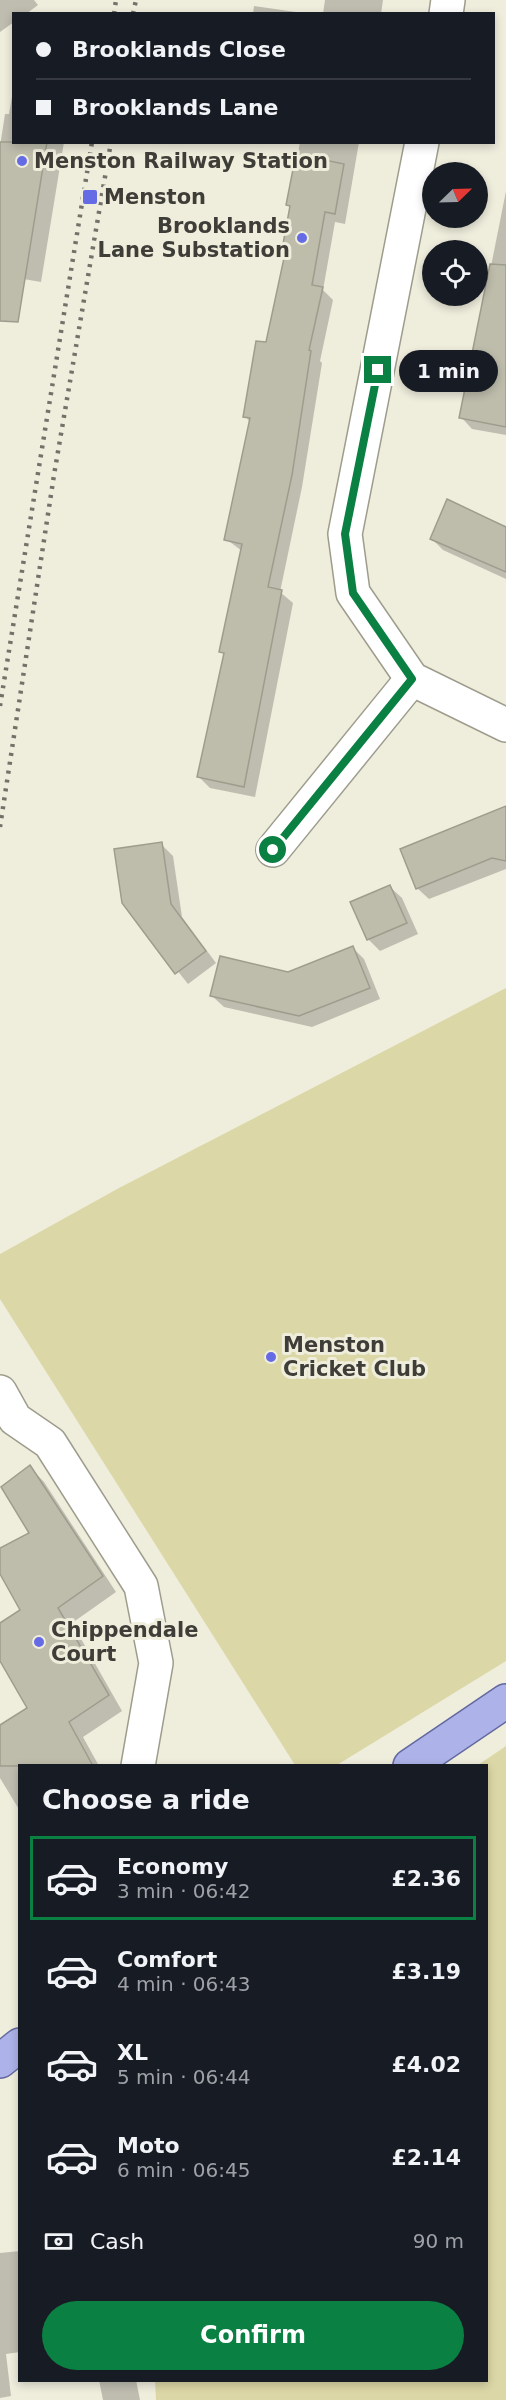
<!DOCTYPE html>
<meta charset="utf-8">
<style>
:root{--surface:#171b24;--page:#20242c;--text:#f1f3f6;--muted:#9ea1a6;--line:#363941;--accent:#0b8043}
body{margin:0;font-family:"DejaVu Sans",sans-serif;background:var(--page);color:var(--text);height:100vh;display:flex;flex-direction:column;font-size:22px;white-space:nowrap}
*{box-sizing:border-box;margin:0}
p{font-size:20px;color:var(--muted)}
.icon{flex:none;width:33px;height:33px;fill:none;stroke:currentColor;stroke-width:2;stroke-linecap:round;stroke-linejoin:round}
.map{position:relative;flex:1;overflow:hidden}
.details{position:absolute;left:18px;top:1764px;width:470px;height:618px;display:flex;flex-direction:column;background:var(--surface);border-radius:0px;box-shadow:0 3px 9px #0003}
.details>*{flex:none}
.top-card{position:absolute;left:12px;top:12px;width:483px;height:132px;border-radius:0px;box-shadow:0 3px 9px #0003;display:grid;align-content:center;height:132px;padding:0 24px;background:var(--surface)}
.needle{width:39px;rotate:67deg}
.tools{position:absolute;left:422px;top:162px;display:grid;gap:12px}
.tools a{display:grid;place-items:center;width:66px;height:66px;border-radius:50%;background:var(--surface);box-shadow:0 3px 9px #0003;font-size:30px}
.end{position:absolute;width:27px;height:27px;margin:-14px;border:8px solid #0b8043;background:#fff;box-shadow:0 0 0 3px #fff}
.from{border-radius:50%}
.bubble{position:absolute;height:42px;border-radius:21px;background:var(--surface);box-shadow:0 3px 9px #0003;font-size:20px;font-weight:600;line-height:42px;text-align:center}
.top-card b{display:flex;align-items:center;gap:21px;height:57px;font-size:22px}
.top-card b+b{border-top:2px solid var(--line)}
.top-card i{width:15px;height:15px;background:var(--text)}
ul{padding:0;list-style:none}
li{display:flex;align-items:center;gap:18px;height:84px;margin:0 12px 9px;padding:0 12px;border:3px solid transparent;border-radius:0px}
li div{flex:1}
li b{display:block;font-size:22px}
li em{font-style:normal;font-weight:600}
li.on{border-color:var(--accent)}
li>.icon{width:54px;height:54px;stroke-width:1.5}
h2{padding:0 24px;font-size:27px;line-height:72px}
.pay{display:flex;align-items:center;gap:15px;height:66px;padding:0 24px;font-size:22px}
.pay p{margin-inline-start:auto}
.button{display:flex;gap:12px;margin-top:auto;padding:12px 24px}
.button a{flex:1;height:69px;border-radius:36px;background:var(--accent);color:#fff;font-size:24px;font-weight:600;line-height:69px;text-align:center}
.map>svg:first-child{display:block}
.green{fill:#dbd7a6}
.shadow{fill:#0003}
.building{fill:#bebdac;stroke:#9e9d8d;stroke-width:1.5}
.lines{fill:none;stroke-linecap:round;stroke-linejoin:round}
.minor-casing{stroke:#9e9d8d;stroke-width:36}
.major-casing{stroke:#6268a0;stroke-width:36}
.minor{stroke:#fff;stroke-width:33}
.major{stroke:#adb2e8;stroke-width:33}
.rail{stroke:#737269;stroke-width:4.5;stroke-dasharray:3 6;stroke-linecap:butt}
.route{stroke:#0b8043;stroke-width:8}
.poi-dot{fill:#656be4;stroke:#efeddc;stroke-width:2}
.labels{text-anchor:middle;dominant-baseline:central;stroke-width:6;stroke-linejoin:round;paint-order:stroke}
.poi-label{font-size:21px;font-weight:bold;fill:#3e3d37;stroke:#efeddc;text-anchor:start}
</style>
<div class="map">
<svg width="506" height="2400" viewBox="0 0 506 2400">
<rect width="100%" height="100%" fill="#efeddc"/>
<g class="green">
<path d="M506,988V1661L337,1765H295L0,1299V1254L119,1188Z"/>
<path d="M506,1746V2400H156L155,2381L486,2380V1766L478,1765Z"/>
</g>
<g class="shadow">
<path d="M0,0H34L38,5L26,14H14V22L0,32Z"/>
<path d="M325,0H383L381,14H323Z"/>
<path d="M254,6L310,14H253Z"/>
<path d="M13,91L14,142H64L41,282L0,275V146L5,114H9Z"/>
<path d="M300,142H359L345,224L335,222L323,290L333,300L320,361L322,363L302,487L280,592L293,603L255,797L210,788L199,777L225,655L221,651L242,551L226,539L250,422L245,416L267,344L288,247L285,243L291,208L288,204Z"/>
<path d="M506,191V435L472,429L461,417Z"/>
<path d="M448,501L506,526V579L443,550L432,539Z"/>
<path d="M506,808V869L429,899L417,888Z"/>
<path d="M161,844L173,856L182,917L216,963L188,984L123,902Z"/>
<path d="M390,887L402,898L418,934L380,951L369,940L352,903Z"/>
<path d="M353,948L364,959L380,999L312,1027L224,1007L212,996L288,973Z"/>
<path d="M30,1467L44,1482L116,1592L72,1623L122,1711L83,1737L99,1766H20V1811L0,1778V1727L29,1708L0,1658V1624L22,1611L0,1571V1550L31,1533Z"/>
<path d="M20,2251V2352L6,2354L11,2396L0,2398V2253Z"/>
<path d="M99,2380H136L140,2400H103Z"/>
</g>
<g class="building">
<path d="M0,142H47L18,322L0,321Z"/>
<path d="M296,154L344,164L335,214L325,212L312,285L323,287L309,350L311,351L292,475L268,587L282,590L244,787L197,777L224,653L219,652L242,544L224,540L250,418L243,417L256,341L266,342L287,244H283L290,206L286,205Z"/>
<path d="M490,264L506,265V427L459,418Z"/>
<path d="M447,499L506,527V572L430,539Z"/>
<path d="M506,806V861L492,858L416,889L400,849Z"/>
<path d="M162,842L171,904L206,951L175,974L122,903L114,849Z"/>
<path d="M390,885L407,923L367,940L350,902Z"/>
<path d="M353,946L370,988L299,1016L210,996L220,956L288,972Z"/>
<path d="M30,1465L103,1576L58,1608L109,1695L69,1722L93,1766H0V1725L27,1708L0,1661V1623L20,1610L0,1574V1548L29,1533L1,1487Z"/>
</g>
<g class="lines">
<defs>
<g id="minor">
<path d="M446,14L448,0"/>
<path d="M422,142L345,534L353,593L412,679L506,725"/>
<path d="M273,850L412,679"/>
<path d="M0,1392L15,1419L50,1443L141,1586L156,1663L138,1766"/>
</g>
<g id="major">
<path d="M410,1766L506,1701"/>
<path d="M0,2061L20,2045"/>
</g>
</defs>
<use href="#minor" class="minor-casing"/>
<use href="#major" class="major-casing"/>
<use href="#minor" class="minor"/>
<use href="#major" class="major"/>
<g class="rail">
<path d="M114,14L116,0"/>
<path d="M133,14L136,0"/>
<path d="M0,706L92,142"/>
<path d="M0,827L54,475L111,142"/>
</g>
</g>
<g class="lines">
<path class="route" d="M273,850L412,679L353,593L345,534L378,370"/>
</g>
<g class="poi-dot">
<circle cx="22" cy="161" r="6"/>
<rect x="82" y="189" width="16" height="16" rx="3"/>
<circle cx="302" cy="238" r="6"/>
<circle cx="271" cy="1357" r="6"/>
<circle cx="39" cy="1642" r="6"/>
</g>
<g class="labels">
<g class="poi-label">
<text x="34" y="161">Menston Railway Station</text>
<text x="104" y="197">Menston</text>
<text x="290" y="226" text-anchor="end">Brooklands<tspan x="290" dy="24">Lane Substation</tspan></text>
<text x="283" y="1345">Menston<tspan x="283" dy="24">Cricket Club</tspan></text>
<text x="51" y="1630">Chippendale<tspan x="51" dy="24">Court</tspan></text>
</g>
</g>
</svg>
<div class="tools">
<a><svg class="needle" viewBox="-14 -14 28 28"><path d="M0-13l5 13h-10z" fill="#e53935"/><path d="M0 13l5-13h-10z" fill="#9ea1a6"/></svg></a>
<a><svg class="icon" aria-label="locate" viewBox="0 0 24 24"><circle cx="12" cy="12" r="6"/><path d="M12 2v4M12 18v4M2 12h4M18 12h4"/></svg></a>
</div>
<i class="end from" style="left:273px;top:850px"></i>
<i class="end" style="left:378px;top:370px"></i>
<div class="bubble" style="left:399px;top:350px;width:99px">1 min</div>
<div class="top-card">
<b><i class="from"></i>Brooklands Close</b>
<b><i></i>Brooklands Lane</b>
</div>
<section class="details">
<h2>Choose a ride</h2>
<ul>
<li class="on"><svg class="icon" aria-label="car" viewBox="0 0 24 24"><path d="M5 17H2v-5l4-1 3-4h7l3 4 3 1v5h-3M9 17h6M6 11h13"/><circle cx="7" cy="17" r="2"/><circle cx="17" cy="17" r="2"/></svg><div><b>Economy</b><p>3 min · 06:42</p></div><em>£2.36</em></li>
<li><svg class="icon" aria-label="car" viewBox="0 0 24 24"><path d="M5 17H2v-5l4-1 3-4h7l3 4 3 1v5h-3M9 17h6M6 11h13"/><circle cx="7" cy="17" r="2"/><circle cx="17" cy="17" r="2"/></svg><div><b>Comfort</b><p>4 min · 06:43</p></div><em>£3.19</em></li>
<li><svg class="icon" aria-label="car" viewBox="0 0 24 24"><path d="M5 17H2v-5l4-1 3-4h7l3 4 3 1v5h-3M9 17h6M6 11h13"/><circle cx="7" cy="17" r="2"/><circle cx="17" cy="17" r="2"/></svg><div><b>XL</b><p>5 min · 06:44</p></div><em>£4.02</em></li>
<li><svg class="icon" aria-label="car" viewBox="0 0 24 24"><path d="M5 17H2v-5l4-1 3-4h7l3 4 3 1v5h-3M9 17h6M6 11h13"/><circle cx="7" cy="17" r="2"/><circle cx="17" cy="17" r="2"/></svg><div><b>Moto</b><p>6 min · 06:45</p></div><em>£2.14</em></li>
</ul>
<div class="pay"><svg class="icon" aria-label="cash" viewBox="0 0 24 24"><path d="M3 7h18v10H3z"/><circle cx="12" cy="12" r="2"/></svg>Cash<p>90 m</p></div>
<div class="button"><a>Confirm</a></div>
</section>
</div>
